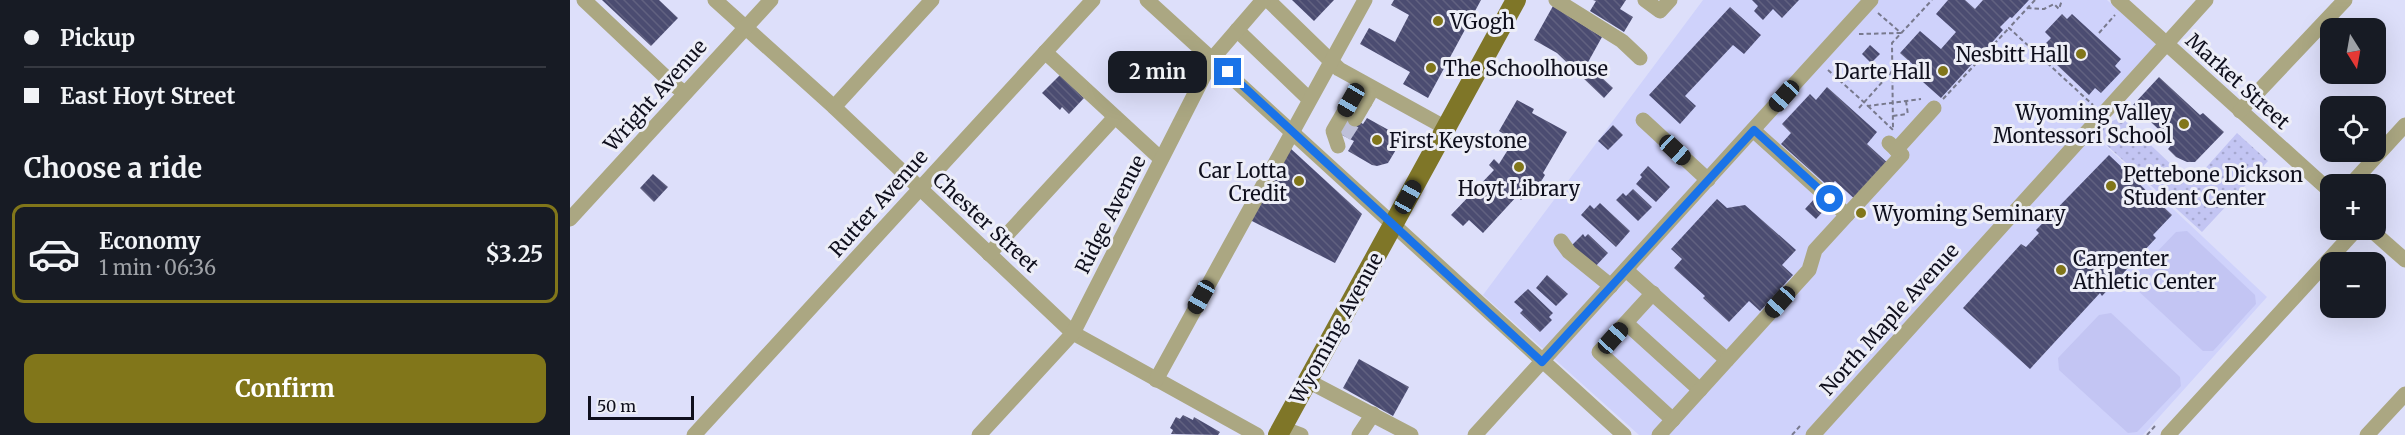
<!DOCTYPE html>
<meta charset="utf-8">
<style>
:root{--surface:#171b24;--page:#20242c;--text:#f1f3f6;--muted:#9ea1a6;--line:#363941;--accent:#81761a}
body{margin:0;font-family:Merriweather,serif;background:var(--page);color:var(--text);height:100vh;display:flex;flex-direction:column;font-size:22px;white-space:nowrap}
*{box-sizing:border-box;margin:0}
p{font-size:20px;color:var(--muted)}
.icon{flex:none;width:33px;height:33px;fill:none;stroke:currentColor;stroke-width:2;stroke-linecap:round;stroke-linejoin:round}
.map{position:relative;flex:1;overflow:hidden}
.panel{display:flex;flex-direction:column;background:var(--surface);width:570px}
.panel>*{flex:none}
.guide{display:grid;align-content:center;height:132px;padding:0 24px;background:var(--surface)}
.needle{width:39px;rotate:169deg}
.fabs{position:absolute;left:1750px;top:18px;display:grid;gap:12px}
.fabs a{display:grid;place-items:center;width:66px;height:66px;border-radius:12px;background:var(--surface);box-shadow:0 6px 24px #0002;font-size:30px}
.scale{position:absolute;left:18px;bottom:15px;width:106px;box-sizing:border-box;padding-left:6px;border:3px solid #0f0f1d;border-top:0;font-size:16px;line-height:21px;white-space:nowrap;color:#0f0f1d;-webkit-text-stroke:4px #edeef7;paint-order:stroke}
.end{position:absolute;width:27px;height:27px;margin:-14px;border:8px solid #1a73e8;background:#fff;box-shadow:0 0 0 3px #fff}
.from{border-radius:50%}
.bubble{position:absolute;height:42px;border-radius:12px;background:var(--surface);box-shadow:0 6px 24px #0002;font-size:20px;font-weight:700;line-height:42px;text-align:center}
.car{position:absolute;width:18px;height:36px;margin:-18px -9px;border-radius:8px;box-shadow:0 0 4px 2px #0007;background:linear-gradient(#222 24%,#8ab4d8 0 40%,#222 0 76%,#8ab4d8 0 86%,#222 0)}
.guide b{display:flex;align-items:center;gap:21px;height:57px;font-size:22px}
.guide b+b{border-top:2px solid var(--line)}
.guide i{width:15px;height:15px;background:var(--text)}
ul{padding:0;list-style:none}
li{display:flex;align-items:center;gap:18px;height:99px;margin:0 12px 9px;padding:0 12px;border:3px solid transparent;border-radius:12px}
li div{flex:1}
li b{display:block;font-size:22px}
li em{font-style:normal;font-weight:700}
li.current{border-color:var(--accent)}
li>.icon{width:54px;height:54px;stroke-width:1.5}
h2{padding:0 24px;font-size:27px;line-height:72px}
.button{display:flex;gap:12px;margin-top:auto;padding:12px 24px}
.button a{flex:1;height:69px;border-radius:12px;background:var(--accent);color:#fff;font-size:24px;font-weight:700;line-height:69px;text-align:center}
main{display:flex;flex:1;min-height:0}
.map>svg:first-child{display:block}
.built{fill:#cfd2fb}
.green{fill:#c3c5f3}
.park{fill:url(#park-dots)}
.building{fill:url(#building-back-hatch)}
.lines{fill:none;stroke-linecap:round;stroke-linejoin:round}
.minor-tunnel{stroke:#bec0d9;stroke-width:15;stroke-dasharray:15 8;stroke-linecap:butt}
.path{stroke:#78798d;stroke-width:2;stroke-dasharray:4.5 3;stroke-linecap:butt}
.minor{stroke:#aba782;stroke-width:15}
.major{stroke:#7f7628;stroke-width:20}
.route{stroke:#1a73e8;stroke-width:8}
.poi-dot{fill:#81761a;stroke:#edeef7;stroke-width:2}
.labels{text-anchor:middle;dominant-baseline:central;stroke-width:6;stroke-linejoin:round;paint-order:stroke}
.poi-label{font-size:20px;fill:#0f0f1d;stroke:#edeef7;text-anchor:start}
.street-label{font-size:20px;fill:#0f0f1d;stroke:#edeef7}
</style>
<main>
<section class="panel">
<div class="guide">
<b><i class="from"></i>Pickup</b>
<b><i></i>East Hoyt Street</b>
</div>
<h2>Choose a ride</h2>
<ul>
<li class="current"><svg class="icon" aria-label="car" viewBox="0 0 24 24"><path d="M5 17H2v-5l4-1 3-4h7l3 4 3 1v5h-3M9 17h6M6 11h13"/><circle cx="7" cy="17" r="2"/><circle cx="17" cy="17" r="2"/></svg><div><b>Economy</b><p>1 min · 06:36</p></div><em>$3.25</em></li>
</ul>
<div class="button"><a>Confirm</a></div>
</section>
<div class="map">
<svg width="1835" height="435" viewBox="0 0 1835 435">
<defs>
<pattern id="park-dots" width="8" height="8" patternUnits="userSpaceOnUse" patternTransform="scale(1.5)"><rect width="8" height="8" fill="#c3c5f3"/><path d="M2 2h.1M6 6h.1" fill="none" stroke="#a6a8d0" stroke-width="1.8" stroke-linecap="round"/></pattern>
<pattern id="building-back-hatch" width="6" height="6" patternUnits="userSpaceOnUse" patternTransform="scale(1.5)"><rect width="6" height="6" fill="#4b4c71"/><path d="M-1 5l2 2M0 0l6 6M5-1l2 2" fill="none" stroke="#616180"/></pattern>
</defs>
<rect width="100%" height="100%" fill="#dddffa"/>
<path class="built" d="M1133,0H1537L1597,53L1521,132L1697,297L1573,435H1069L913,295Z"/>
<g class="green">
<path d="M1617,231L1685,295L1686,304L1643,351H1633L1564,287L1563,277L1606,232Z"/>
<path d="M1541,313L1610,377L1611,386L1567,432L1558,433L1489,370L1488,358L1529,315Z"/>
</g>
<path class="park" d="M1551,117L1606,169L1620,174L1632,172L1667,133L1698,161L1632,232L1521,131Z"/>
<g class="building">
<path d="M32,0H89L108,18L81,46Z"/>
<path d="M722,0H764L744,21Z"/>
<path d="M824,0H911L858,98L833,84L840,72L790,44L799,28L825,42L839,15L821,5Z"/>
<path d="M1023,0H1056L1050,9L1063,17L1054,32L1020,11L1026,1Z"/>
<path d="M1182,0H1229L1212,18L1203,9L1193,20L1184,11L1188,6Z"/>
<path d="M1378,0H1395L1405,9L1413,0H1459L1442,18L1440,17L1430,27L1433,30L1411,55L1407,52L1399,61L1402,64L1371,98L1353,82L1357,77L1330,53L1350,31L1371,49L1386,32L1366,14Z"/>
<path d="M983,6L1032,37L1017,64L1043,88L1034,98L987,53L964,40Z"/>
<path d="M1160,7L1191,35L1174,54L1163,45L1115,96L1126,106L1110,124L1079,95Z"/>
<path d="M1492,14L1497,19L1502,14L1551,59L1545,66L1551,72L1531,93L1525,88L1519,95L1470,49L1481,38L1475,32Z"/>
<path d="M1300,45L1310,54L1301,63L1292,54Z"/>
<path d="M490,75L514,98L499,114L492,107L490,110L472,93Z"/>
<path d="M1589,77L1630,115L1633,113L1654,132L1625,162H1617L1606,157L1598,149L1603,143L1563,105Z"/>
<path d="M1257,87L1307,132L1297,144L1321,166L1288,202L1265,181L1259,187L1211,144L1221,133L1212,124L1240,94L1246,100Z"/>
<path d="M947,100L964,109L962,113L997,132L973,173L975,175L967,188L964,185L951,200L947,196L913,233L899,220L893,226L881,215L924,170L919,165L924,159L929,164L944,140L929,131Z"/>
<path d="M776,114L793,124L797,118L833,138L818,163L807,166L802,165L778,151L784,141L766,132Z"/>
<path d="M1043,125L1053,135L1038,150L1028,141Z"/>
<path d="M720,148L792,214L765,263L680,220Z"/>
<path d="M1539,155L1602,215L1583,235L1586,238L1532,296L1530,293L1460,369L1393,308L1451,244L1456,247L1469,233L1466,230Z"/>
<path d="M1078,166L1100,187L1086,202L1066,184L1072,177L1070,175Z"/>
<path d="M83,174L98,187L84,202L70,188Z"/>
<path d="M1063,189L1082,207L1068,221L1046,200L1053,193L1056,196Z"/>
<path d="M1246,197L1257,207L1246,219L1235,209Z"/>
<path d="M1147,199L1157,208L1175,205L1226,250L1212,265L1223,275L1190,311L1179,301L1159,322L1133,298L1135,296L1104,268L1112,259L1101,249Z"/>
<path d="M1030,203L1060,231L1046,247L1011,215L1020,205L1024,209Z"/>
<path d="M1013,234L1015,237L1018,234L1038,253L1023,269L1002,245Z"/>
<path d="M977,275L998,294L986,306L966,288Z"/>
<path d="M958,289L983,313L979,317L982,320L970,332L950,313L953,310L944,302Z"/>
<path d="M789,359L839,387L823,416L773,388Z"/>
<path d="M613,415L623,420L624,417L650,432L648,435L601,434L603,430L600,428L606,417L610,419Z"/>
</g>
<g class="lines">
<path class="minor-tunnel" d="M774,136L785,119"/>
<g class="path">
<path d="M1465,0L1439,28L1523,105"/>
<path d="M1457,8L1474,9L1484,4L1489,9L1492,0"/>
<path d="M1308,13L1331,33"/>
<path d="M1529,33L1545,15"/>
<path d="M1289,34L1331,33"/>
<path d="M1258,70L1298,106L1351,99"/>
<path d="M1373,99L1439,28"/>
<path d="M1336,101L1338,115"/>
<path d="M1298,106L1323,130L1322,43L1362,0"/>
<path d="M1289,108L1323,70"/>
<path d="M1323,116L1337,114"/>
<path d="M1755,206L1761,212"/>
<path d="M1222,435L1230,426"/>
<path d="M1577,435L1585,426"/>
</g>
<g class="minor">
<path d="M14,0L104,85L115,93"/>
<path d="M145,0L264,107L503,333L687,435"/>
<path d="M577,0L1054,435"/>
<path d="M698,0L769,69L876,128"/>
<path d="M986,0L1052,41L1070,58"/>
<path d="M1075,0L1090,11L1100,0"/>
<path d="M1548,0L1761,192"/>
<path d="M667,30L739,99"/>
<path d="M475,52L591,159"/>
<path d="M264,107L362,0"/>
<path d="M1670,111L1775,0"/>
<path d="M785,119L799,95"/>
<path d="M1073,120L1138,180"/>
<path d="M1183,130L1277,215L1332,155L1319,143"/>
<path d="M768,146L763,131L781,100L795,102"/>
<path d="M1326,150L1364,108"/>
<path d="M1781,184L1835,125"/>
<path d="M0,219L201,0"/>
<path d="M1801,230L1835,260"/>
<path d="M991,241L999,252L1041,286"/>
<path d="M419,254L545,117"/>
<path d="M1056,270L1157,360"/>
<path d="M1083,293L1029,352L1103,420"/>
<path d="M1056,323L1130,390"/>
<path d="M586,380L795,0"/>
<path d="M738,381L841,435"/>
<path d="M712,428L731,435"/>
<path d="M124,435L523,0"/>
<path d="M409,435L503,333L643,58L693,0"/>
<path d="M789,435L803,414"/>
<path d="M905,435L1301,0"/>
<path d="M1089,435L1239,270L1245,250L1277,215"/>
<path d="M1243,435L1636,0"/>
<path d="M1598,435L1786,230"/>
<path d="M1797,435L1835,394"/>
</g>
<path class="major" d="M708,435L946,0"/>
</g>
<g class="lines">
<path class="route" d="M658,72L972,362L1184,130L1260,199"/>
</g>
<g class="poi-dot">
<circle cx="868" cy="21" r="6"/>
<circle cx="1511" cy="54" r="6"/>
<circle cx="861" cy="68" r="6"/>
<circle cx="1373" cy="71" r="6"/>
<circle cx="1614" cy="124" r="6"/>
<circle cx="807" cy="140" r="6"/>
<circle cx="949" cy="167" r="6"/>
<circle cx="729" cy="181" r="6"/>
<circle cx="1541" cy="186" r="6"/>
<circle cx="1291" cy="213" r="6"/>
<circle cx="1491" cy="270" r="6"/>
</g>
<g class="labels">
<g class="poi-label">
<text x="880" y="21">VGogh</text>
<text x="1499" y="54" text-anchor="end">Nesbitt Hall</text>
<text x="873" y="68">The Schoolhouse</text>
<text x="1361" y="71" text-anchor="end">Darte Hall</text>
<text x="1602" y="112" text-anchor="end">Wyoming Valley<tspan x="1602" dy="23">Montessori School</tspan></text>
<text x="819" y="140">First Keystone</text>
<text x="717" y="170" text-anchor="end">Car Lotta<tspan x="717" dy="23">Credit</tspan></text>
<text x="1553" y="174">Pettebone Dickson<tspan x="1553" dy="23">Student Center</tspan></text>
<text x="949" y="188" text-anchor="middle">Hoyt Library</text>
<text x="1303" y="213">Wyoming Seminary</text>
<text x="1503" y="258">Carpenter<tspan x="1503" dy="23">Athletic Center</tspan></text>
</g>
<g class="street-label">
<text transform="translate(1668 81) rotate(42)">Market Street</text>
<text transform="translate(85 95) rotate(-48)">Wright Avenue</text>
<text transform="translate(308 203) rotate(-48)">Rutter Avenue</text>
<text transform="translate(540 214) rotate(-63)">Ridge Avenue</text>
<text transform="translate(416 222) rotate(43)">Chester Street</text>
<text transform="translate(1319 319) rotate(-48)">North Maple Avenue</text>
<text transform="translate(766 328) rotate(-61)">Wyoming Avenue</text>
</g>
</g>
</svg>
<div class="fabs">
<a><svg class="needle" viewBox="-14 -14 28 28"><path d="M0-13l5 13h-10z" fill="#e53935"/><path d="M0 13l5-13h-10z" fill="#9ea1a6"/></svg></a>
<a><svg class="icon" aria-label="locate" viewBox="0 0 24 24"><circle cx="12" cy="12" r="6"/><path d="M12 2v4M12 18v4M2 12h4M18 12h4"/></svg></a>
<a>+</a>
<a>−</a>
</div>
<div class="scale">50 m</div>
<i class="end from" style="left:1260px;top:199px"></i>
<i class="end" style="left:658px;top:72px"></i>
<div class="bubble" style="left:538px;top:51px;width:99px">2 min</div>
<i class="car" style="left:1214px;top:96px;rotate:222deg"></i>
<i class="car" style="left:781px;top:100px;rotate:210deg"></i>
<i class="car" style="left:1105px;top:150px;rotate:133deg"></i>
<i class="car" style="left:838px;top:197px;rotate:29deg"></i>
<i class="car" style="left:631px;top:297px;rotate:209deg"></i>
<i class="car" style="left:1210px;top:302px;rotate:222deg"></i>
<i class="car" style="left:1043px;top:338px;rotate:42deg"></i>
</div>
</main>
